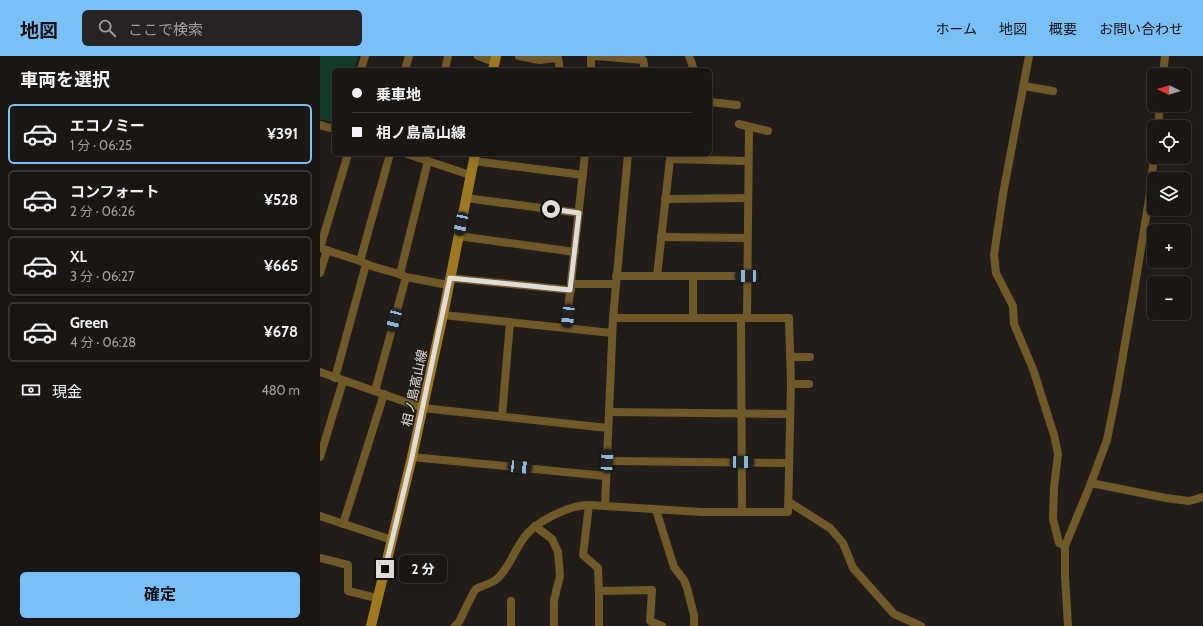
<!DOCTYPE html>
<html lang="ja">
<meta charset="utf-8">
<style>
:root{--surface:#1a1614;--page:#272322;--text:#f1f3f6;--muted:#9f9fa0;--line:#383534;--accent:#79bff8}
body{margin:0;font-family:Cabin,"Noto Sans JP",sans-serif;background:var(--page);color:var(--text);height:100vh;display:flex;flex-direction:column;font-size:15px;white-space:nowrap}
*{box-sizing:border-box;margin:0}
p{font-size:13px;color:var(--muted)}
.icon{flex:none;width:22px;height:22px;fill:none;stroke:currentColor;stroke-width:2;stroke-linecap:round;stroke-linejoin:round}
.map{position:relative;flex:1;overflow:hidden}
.drawer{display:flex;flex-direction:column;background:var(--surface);width:320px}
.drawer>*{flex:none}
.guide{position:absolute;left:12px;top:12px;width:380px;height:88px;border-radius:6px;box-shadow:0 2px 10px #0003,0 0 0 1px var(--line);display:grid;align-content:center;height:88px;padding:0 20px;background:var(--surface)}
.needle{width:26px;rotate:275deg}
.controls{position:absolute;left:827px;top:12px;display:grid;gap:8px}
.controls a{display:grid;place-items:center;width:44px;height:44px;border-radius:6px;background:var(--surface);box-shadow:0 2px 10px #0003,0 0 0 1px var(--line);font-size:20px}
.end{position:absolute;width:18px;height:18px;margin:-9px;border:5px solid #e0dcda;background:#111;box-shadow:0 0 0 2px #111}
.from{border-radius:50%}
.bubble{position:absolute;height:28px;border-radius:6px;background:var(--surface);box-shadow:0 2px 10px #0003,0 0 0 1px var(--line);font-size:13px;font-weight:700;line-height:28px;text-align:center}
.car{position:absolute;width:12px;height:24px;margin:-12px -6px;border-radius:5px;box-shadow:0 0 3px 1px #0007;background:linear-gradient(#222 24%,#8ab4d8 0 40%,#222 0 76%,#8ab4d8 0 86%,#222 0)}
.guide b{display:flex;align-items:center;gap:14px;height:38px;font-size:15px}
.guide b+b{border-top:1px solid var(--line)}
.guide i{width:10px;height:10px;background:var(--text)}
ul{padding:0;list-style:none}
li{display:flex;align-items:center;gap:12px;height:60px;margin:0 8px 6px;padding:0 12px;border:2px solid var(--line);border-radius:6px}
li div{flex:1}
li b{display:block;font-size:15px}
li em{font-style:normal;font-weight:700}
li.on{border-color:var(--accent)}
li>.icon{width:36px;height:36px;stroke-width:1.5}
h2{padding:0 20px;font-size:18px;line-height:48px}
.pay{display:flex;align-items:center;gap:10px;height:44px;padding:0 20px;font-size:15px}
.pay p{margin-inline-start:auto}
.button{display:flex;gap:8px;margin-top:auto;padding:8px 20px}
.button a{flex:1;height:46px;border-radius:6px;background:var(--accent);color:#111;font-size:16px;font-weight:700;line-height:46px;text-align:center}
header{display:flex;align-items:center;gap:24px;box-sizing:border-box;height:56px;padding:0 20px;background:var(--accent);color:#111}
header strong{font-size:19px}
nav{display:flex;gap:22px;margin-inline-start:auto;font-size:14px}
.search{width:280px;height:36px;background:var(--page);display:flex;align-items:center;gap:10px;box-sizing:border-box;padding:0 14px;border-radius:6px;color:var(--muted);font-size:15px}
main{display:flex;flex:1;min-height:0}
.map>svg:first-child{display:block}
.pitch{fill:#133b2a}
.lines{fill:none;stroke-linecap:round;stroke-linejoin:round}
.minor{stroke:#6f5928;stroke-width:8}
.secondary{stroke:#9d7922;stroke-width:10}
.route{stroke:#e0dcda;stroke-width:5}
.labels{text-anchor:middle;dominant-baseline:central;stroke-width:3;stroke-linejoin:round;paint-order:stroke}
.street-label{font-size:13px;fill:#e0dcda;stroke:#231d1a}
</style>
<header>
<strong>地図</strong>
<div class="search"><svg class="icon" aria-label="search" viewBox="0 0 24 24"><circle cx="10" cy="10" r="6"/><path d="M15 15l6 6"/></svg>ここで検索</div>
<nav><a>ホーム</a><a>地図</a><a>概要</a><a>お問い合わせ</a></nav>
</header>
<main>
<section class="drawer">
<h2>車両を選択</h2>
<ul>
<li class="on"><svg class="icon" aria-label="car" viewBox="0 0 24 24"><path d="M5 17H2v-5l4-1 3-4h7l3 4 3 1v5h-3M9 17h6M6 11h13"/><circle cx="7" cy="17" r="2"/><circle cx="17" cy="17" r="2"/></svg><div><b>エコノミー</b><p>1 分 · 06:25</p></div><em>¥391</em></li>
<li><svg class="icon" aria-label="car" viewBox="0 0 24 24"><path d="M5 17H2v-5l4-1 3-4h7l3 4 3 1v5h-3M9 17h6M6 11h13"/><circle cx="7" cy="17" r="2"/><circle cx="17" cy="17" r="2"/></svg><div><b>コンフォート</b><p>2 分 · 06:26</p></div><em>¥528</em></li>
<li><svg class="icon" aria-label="car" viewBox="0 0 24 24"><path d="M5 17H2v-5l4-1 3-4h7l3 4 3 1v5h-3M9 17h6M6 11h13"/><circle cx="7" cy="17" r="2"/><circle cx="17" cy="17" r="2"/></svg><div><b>XL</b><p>3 分 · 06:27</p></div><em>¥665</em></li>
<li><svg class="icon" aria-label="car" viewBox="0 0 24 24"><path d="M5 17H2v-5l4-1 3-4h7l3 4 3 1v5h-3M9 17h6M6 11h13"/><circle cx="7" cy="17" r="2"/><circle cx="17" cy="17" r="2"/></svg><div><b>Green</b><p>4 分 · 06:28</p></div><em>¥678</em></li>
</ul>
<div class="pay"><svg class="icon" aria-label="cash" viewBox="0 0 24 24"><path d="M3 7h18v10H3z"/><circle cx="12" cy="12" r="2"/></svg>現金<p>480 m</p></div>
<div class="button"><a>確定</a></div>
</section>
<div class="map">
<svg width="883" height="570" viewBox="0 0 883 570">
<rect width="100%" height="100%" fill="#231d1a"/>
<path class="pitch" d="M0,0H38L34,14H14V67L0,63Z"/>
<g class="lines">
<g class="minor">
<path d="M158,0L174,6"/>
<path d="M199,0L219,4L238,2L240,14"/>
<path d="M275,0L323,4L325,14"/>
<path d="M369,0L374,14"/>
<path d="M709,0L683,138L674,199L676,217L693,250L694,268L713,313L734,379L738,398L734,432L733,463L739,487L745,490"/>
<path d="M41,14L45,0"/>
<path d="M85,14L89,0"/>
<path d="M125,14L128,0"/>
<path d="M271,14V0"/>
<path d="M843,19L845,0"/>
<path d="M704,30L733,35"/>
<path d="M390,46L417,49"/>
<path d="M419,68L448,75"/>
<path d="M0,69L14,73"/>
<path d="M838,71L840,49"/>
<path d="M87,98L150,119"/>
<path d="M350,98V103L427,105"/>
<path d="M154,105L263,119"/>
<path d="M146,142L259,157"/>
<path d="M345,143L427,142"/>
<path d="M138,180L255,196"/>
<path d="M341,181L427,182"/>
<path d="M0,192L40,205C54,213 71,214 86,221L128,229"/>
<path d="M0,192L28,98"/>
<path d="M40,205L70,98"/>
<path d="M0,217L7,194"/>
<path d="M80,218L108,105"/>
<path d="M296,220H427"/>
<path d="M337,220L350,103"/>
<path d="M130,222L251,234"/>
<path d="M251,228H296"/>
<path d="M123,259L292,277"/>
<path d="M373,262V220"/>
<path d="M421,262L422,456"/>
<path d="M427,262L429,71"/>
<path d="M246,272L265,98"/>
<path d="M470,301H490"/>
<path d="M0,316L103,352L288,372"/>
<path d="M15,322L46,208"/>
<path d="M471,328H489"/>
<path d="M55,335L86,221"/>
<path d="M289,356L470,358"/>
<path d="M182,360L190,266"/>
<path d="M0,401L23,325"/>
<path d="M92,401L286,420"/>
<path d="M287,405L469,407"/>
<path d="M771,427L846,442L869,445L883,441"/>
<path d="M469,446L510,472L523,487L533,512L574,558L601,570"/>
<path d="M269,449L263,499L278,512L279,535L332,534L330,565L342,570"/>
<path d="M285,450L293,262L308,98"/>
<path d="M336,454L354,511L364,524L367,532L374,559V570"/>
<path d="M0,460L72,484"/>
<path d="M23,468L64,338"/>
<path d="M215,470L232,483L238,496L240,520L234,544V570"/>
<path d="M0,502L28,509V535L57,542"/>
<path d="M279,535V570"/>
<path d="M191,545V570"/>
<path d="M135,570L139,566C142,560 153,536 156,533C163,529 172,528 178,522C189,511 194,496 203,483C214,466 249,449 269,449L381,456H468L471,328L469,262H293"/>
<path d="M748,570L745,520V490L771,427L787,384L797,334L815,229L829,143L834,101"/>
</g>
<g class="secondary">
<path d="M173,14L176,0"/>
<path d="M51,570L92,401L123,259L155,98"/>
</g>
</g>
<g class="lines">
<path class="route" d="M65,513L92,401L130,222L250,234L259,157L231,153"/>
</g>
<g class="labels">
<g class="street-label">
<text transform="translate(94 332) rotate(-78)">相ノ島高山線</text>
</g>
</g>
</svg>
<div class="controls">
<a><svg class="needle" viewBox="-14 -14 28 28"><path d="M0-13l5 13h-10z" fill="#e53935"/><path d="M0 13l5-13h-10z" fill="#9f9fa0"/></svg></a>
<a><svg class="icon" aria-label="locate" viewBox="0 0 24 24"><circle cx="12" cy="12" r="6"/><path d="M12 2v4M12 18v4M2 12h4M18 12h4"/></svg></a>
<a><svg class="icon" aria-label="layers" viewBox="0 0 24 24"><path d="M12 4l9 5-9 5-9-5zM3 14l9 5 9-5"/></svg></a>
<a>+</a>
<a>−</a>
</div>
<i class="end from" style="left:231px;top:153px"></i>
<i class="end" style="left:65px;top:513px"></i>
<div class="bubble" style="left:79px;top:499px;width:48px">2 分</div>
<i class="car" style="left:141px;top:168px;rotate:192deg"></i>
<i class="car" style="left:427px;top:220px;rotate:270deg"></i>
<i class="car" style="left:248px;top:260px;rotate:186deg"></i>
<i class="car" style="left:74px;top:264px;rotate:195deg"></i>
<i class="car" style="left:287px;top:405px;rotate:3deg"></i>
<i class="car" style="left:422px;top:406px;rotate:90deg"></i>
<i class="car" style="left:200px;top:411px;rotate:96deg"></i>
<div class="guide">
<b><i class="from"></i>乗車地</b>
<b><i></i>相ノ島高山線</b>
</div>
</div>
</main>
